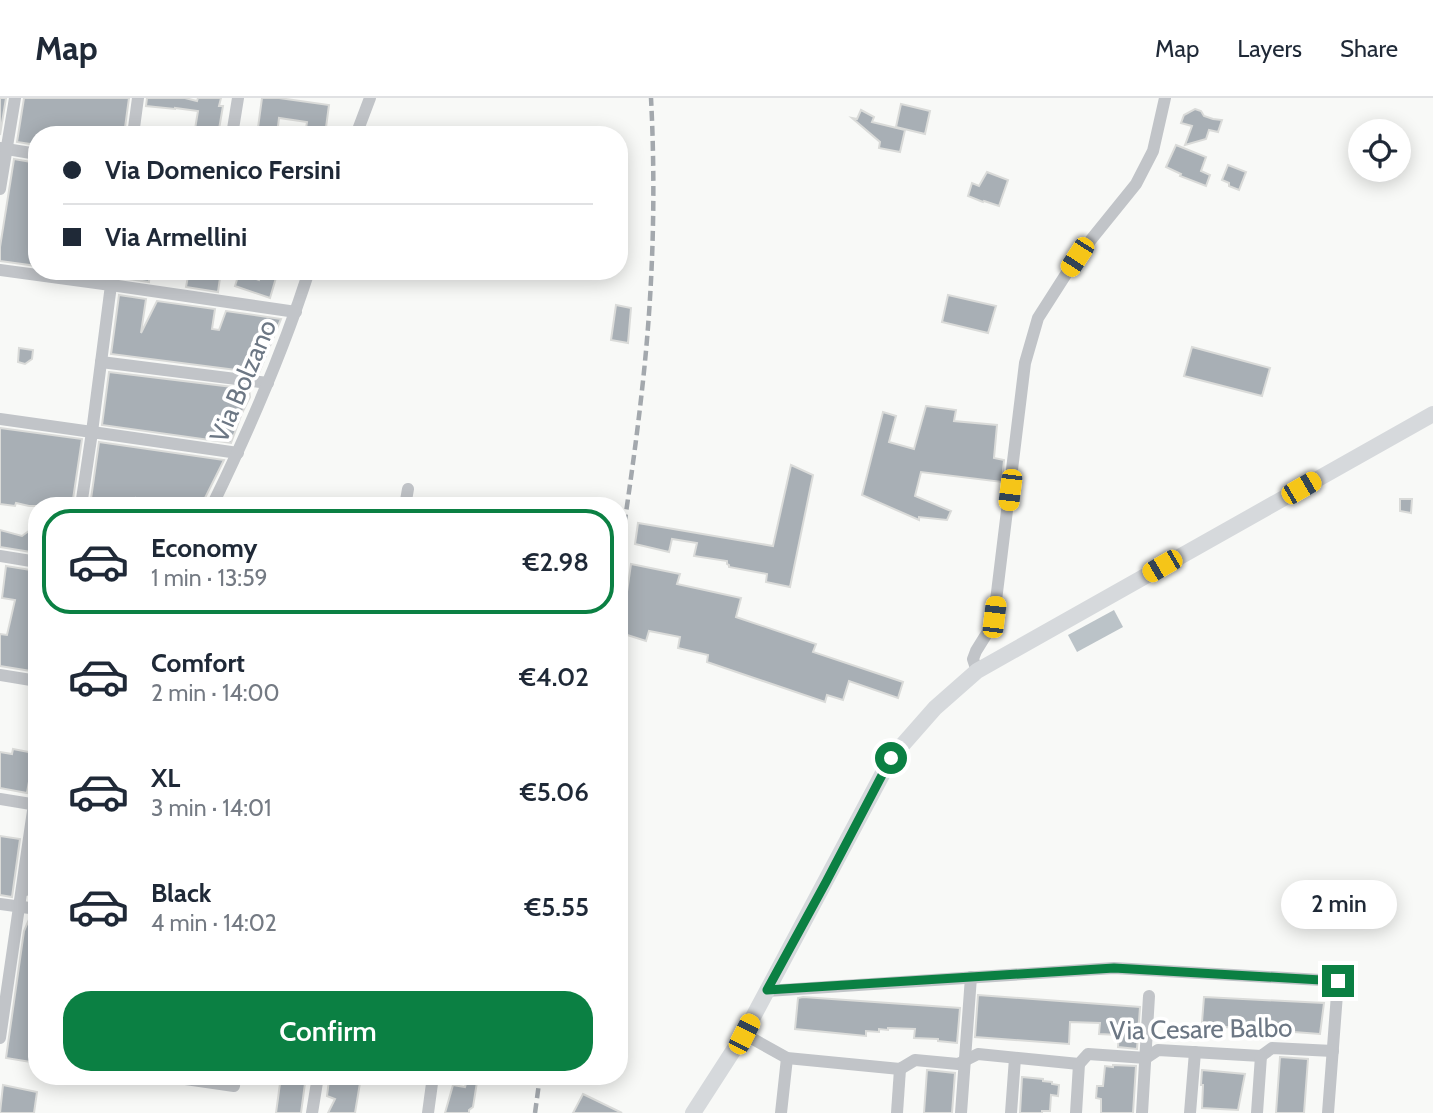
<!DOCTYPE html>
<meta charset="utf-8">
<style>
:root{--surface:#fff;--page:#f6f6f7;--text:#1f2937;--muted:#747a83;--line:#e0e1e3;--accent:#0b8043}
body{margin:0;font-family:Cabin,sans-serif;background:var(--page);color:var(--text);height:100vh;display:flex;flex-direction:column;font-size:26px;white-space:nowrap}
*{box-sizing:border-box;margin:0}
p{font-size:23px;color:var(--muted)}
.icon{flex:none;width:38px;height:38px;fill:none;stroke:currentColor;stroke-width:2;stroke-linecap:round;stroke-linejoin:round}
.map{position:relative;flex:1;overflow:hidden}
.side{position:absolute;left:28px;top:399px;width:600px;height:588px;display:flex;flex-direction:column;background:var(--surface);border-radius:28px;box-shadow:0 4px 18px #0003}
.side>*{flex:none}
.top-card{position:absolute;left:28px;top:28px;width:600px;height:154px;border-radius:28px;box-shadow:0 4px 18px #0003;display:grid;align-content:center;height:154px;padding:0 35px;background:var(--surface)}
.tools{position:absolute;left:1348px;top:21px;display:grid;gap:14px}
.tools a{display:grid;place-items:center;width:63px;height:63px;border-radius:50%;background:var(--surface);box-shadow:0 4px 18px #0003;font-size:35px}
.end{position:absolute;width:32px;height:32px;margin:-16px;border:9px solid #0b8043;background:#fff;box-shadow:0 0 0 4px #fff}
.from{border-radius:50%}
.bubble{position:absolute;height:49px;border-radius:24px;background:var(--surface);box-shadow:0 4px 18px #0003;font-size:23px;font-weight:600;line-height:49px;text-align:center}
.car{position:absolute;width:21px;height:42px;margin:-21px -10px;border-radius:9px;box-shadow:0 0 5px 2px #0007;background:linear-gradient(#f5c518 24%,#345 0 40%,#f5c518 0 76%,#345 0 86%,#f5c518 0)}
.top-card b{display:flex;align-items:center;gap:24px;height:66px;font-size:26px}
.top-card b+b{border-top:2px solid var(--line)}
.top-card i{width:18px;height:18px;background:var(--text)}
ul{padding:12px 0 0;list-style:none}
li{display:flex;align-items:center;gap:21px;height:105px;margin:0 14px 10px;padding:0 21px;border:4px solid transparent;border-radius:28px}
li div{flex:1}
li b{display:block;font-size:26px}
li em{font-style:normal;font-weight:600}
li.active{border-color:var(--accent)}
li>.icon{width:63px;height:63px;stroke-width:1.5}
.action{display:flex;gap:14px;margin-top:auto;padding:14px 35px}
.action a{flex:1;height:80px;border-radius:28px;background:var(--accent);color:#fff;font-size:28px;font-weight:600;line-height:80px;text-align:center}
header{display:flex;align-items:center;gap:42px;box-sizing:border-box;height:98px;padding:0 35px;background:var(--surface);border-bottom:2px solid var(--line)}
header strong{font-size:33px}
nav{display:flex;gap:38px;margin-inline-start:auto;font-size:24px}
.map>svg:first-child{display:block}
.water{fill:#bbc3c8}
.building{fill:#a8afb5;stroke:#dadbd9;stroke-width:2}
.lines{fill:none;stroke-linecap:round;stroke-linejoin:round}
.minor{stroke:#c1c4c8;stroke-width:12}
.major{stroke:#d6d9dc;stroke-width:16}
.rail{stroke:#a3a8ad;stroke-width:4.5;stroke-dasharray:10 5;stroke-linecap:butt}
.route{stroke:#0b8043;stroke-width:9}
.labels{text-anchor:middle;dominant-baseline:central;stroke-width:7;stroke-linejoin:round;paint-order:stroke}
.street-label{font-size:26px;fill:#6c7784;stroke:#fff}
</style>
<header>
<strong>Map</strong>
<nav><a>Map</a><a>Layers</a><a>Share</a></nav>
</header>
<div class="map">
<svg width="1433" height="1015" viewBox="0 0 1433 1015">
<rect width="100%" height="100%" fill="#f8f9f7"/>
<path class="water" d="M1114,512L1123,529L1077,554L1068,537Z"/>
<g class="building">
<path d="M0,0H6L0,37Z"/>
<path d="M24,0H129L124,37H37V47L17,44Z"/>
<path d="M147,0H185L197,3L198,0H221L219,8H223L218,37H194L198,13L175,10V11L146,8Z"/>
<path d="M262,0H279L329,7L325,37H305L307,24L279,20L277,37H257Z"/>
<path d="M901,6L930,13L925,36L896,29Z"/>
<path d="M1195,11L1201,13L1204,18L1213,21L1222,22L1218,34L1209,32L1206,41L1185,47L1192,28L1181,25L1184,17Z"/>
<path d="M861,12L874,19L872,24L905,32L900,54L879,50L880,44L852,20L857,21Z"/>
<path d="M1176,47L1206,59L1201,73L1210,77L1206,88L1180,78L1181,76L1166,69Z"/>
<path d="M14,61L37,65V168L0,163V149Z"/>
<path d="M1228,67L1246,74L1239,92L1229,88V85L1222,82Z"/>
<path d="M987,74L1008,82L999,108L984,103L983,104L968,98L972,85L979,88Z"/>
<path d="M123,173H150L149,184L122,180Z"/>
<path d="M189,173H221L218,194L186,189Z"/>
<path d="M263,173H278L270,200L235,188L239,175L259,182Z"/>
<path d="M119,197L146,201L141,235L157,203L215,211L212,231L219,232L226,213L281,221L259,275L111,256Z"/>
<path d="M948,197L996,208L988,235L942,224Z"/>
<path d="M616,207L631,210L628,245L611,242Z"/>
<path d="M1192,249L1270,270L1262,298L1184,278Z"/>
<path d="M19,250L33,252L32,261L25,266L18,264Z"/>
<path d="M109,274L249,291L250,299L242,315L231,345L102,327Z"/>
<path d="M926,308L956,312L954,323L997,327L994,360L1004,362L1002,384L921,374L915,398L951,413L947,422L919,419V422L862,397L883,314L896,318L889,344L914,351Z"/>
<path d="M0,330L82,341L72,408H29L16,405L15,408L0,406Z"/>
<path d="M99,344L224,362L201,408H160L161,404L136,400L135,408H90Z"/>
<path d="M791,367L813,377L790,489L766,484L767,476L729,469V467L727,466V463L694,458L697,445L672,441L669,454L635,446L638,425L773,448Z"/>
<path d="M1400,401H1412L1411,415L1400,413Z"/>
<path d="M37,427V455L0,449V432L22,438Z"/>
<path d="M631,466L680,476L677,486L741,500L736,519L816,546L813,554L903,584L898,600L849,583L843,602L827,597L825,604L707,564L708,557L678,550L680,539L649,533L646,543L621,535Z"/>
<path d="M6,468L37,473V574L0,568V536L7,537L15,502L2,500Z"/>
<path d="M13,651L34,655L27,695L0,690V654L12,656Z"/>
<path d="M0,738L20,741L12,799L0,797Z"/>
<path d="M30,819L37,820V965L6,960L24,833Z"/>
<path d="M978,897L1140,909L1137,951L1118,949L1119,937L1099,936L1100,925L1070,924L1069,946L975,939Z"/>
<path d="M803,899L960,910L957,945L938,943V941L914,940L915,931L888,930V932L879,931V934L866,933V938L795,931L798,900Z"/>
<path d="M1204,899L1324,905L1320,936L1211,928V925L1202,924Z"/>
<path d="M1280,959L1308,961L1304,1015H1276Z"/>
<path d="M1113,967L1136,968L1133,1015H1101V1001L1096,1000L1097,988H1103L1105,968L1113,969Z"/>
<path d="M927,972L955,975L952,1015H924Z"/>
<path d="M1202,972L1245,976L1238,1012L1202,1010L1203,987H1201Z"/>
<path d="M281,978H306L301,1015H276Z"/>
<path d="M338,978H357V985H360L355,1015H328L335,1001L327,998L329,982H338Z"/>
<path d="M1022,979L1043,981V983L1052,984V986L1059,987L1058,998L1051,997L1050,1013H1042V1015H1020Z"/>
<path d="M467,982L477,984L473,1009L469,1012V1015H445L453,987L465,989Z"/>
<path d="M3,987L37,994L34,1015H0Z"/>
<path d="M583,996L622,1015H573Z"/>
</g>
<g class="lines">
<g class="minor">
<path d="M133,37L138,0"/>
<path d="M232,37L238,0"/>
<path d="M356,37L370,0"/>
<path d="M0,50L37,56"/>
<path d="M0,91L15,0"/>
<path d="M0,172L111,187L92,334L0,321"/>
<path d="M114,173L111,187L296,214"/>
<path d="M101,264L268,285"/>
<path d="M81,408L92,334L238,355"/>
<path d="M212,408C249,332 283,254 309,173"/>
<path d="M405,408L408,391"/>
<path d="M0,458L37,464"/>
<path d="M977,573L973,561L976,553L989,532L994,519L1025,265L1038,220L1077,159L1136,86L1153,53L1165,0"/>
<path d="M0,577L37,583"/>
<path d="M0,701L37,707"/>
<path d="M26,792L37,767"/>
<path d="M0,806L37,811"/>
<path d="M767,893L1114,870L1338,883L1328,1015"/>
<path d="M744,936L787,960L900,971L915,962L958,966L978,956L1079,966L1088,956L1146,960L1158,952L1261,958L1272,950L1333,953"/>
<path d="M0,940L37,685"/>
<path d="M165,978L234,988L235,978"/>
<path d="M312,1015L318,978"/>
<path d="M428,1015L433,978"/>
<path d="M781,1015L787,960"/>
<path d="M897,1015L900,971"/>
<path d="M961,1015L971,879"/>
<path d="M1011,1015L1015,960"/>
<path d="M1076,1015L1079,966"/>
<path d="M1142,1015L1149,898"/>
<path d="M1190,1015L1195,954"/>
<path d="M1257,1015L1261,958"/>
</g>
<path class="major" d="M693,1015L744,936L891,660L935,610L977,573L1433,316"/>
<g class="rail">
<path d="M620,456C628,401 636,347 642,292C653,195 656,97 651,0"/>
<path d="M535,1015L540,978"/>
</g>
</g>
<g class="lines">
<path class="route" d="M891,660L826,784L767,892L1114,870L1338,883"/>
</g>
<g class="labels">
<g class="street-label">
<text transform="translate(243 283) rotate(-67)">Via Bolzano</text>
<text transform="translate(1201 931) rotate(-1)">Via Cesare Balbo</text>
</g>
</g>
</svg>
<div class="tools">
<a><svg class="icon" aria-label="locate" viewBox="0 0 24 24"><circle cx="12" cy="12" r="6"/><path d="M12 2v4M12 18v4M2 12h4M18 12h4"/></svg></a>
</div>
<i class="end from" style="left:891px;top:660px"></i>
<i class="end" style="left:1338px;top:883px"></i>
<div class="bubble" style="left:1281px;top:782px;width:116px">2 min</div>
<i class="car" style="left:1077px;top:159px;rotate:213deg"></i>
<i class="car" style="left:1301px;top:390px;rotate:60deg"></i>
<i class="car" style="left:1010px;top:392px;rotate:187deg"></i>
<i class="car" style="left:1162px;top:468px;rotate:240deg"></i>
<i class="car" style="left:994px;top:519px;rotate:7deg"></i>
<i class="car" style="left:744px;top:936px;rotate:27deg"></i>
<div class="top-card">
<b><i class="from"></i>Via Domenico Fersini</b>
<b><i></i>Via Armellini</b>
</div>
<section class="side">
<ul>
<li class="active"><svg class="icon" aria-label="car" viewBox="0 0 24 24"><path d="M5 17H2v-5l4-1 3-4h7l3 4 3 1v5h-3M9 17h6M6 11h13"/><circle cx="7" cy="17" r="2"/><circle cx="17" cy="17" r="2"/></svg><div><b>Economy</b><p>1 min · 13:59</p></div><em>€2.98</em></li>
<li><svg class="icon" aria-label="car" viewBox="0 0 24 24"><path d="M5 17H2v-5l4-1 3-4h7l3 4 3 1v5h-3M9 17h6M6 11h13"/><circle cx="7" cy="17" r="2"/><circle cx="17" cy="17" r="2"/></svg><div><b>Comfort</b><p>2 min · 14:00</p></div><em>€4.02</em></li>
<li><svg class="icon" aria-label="car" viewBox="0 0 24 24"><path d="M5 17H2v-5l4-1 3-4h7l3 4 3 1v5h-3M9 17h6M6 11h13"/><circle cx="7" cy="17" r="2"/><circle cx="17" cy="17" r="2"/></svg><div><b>XL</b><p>3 min · 14:01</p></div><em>€5.06</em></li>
<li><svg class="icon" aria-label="car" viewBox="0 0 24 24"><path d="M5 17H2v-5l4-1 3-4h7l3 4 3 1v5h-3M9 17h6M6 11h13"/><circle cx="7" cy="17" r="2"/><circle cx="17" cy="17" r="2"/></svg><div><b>Black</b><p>4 min · 14:02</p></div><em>€5.55</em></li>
</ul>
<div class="action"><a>Confirm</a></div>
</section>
</div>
